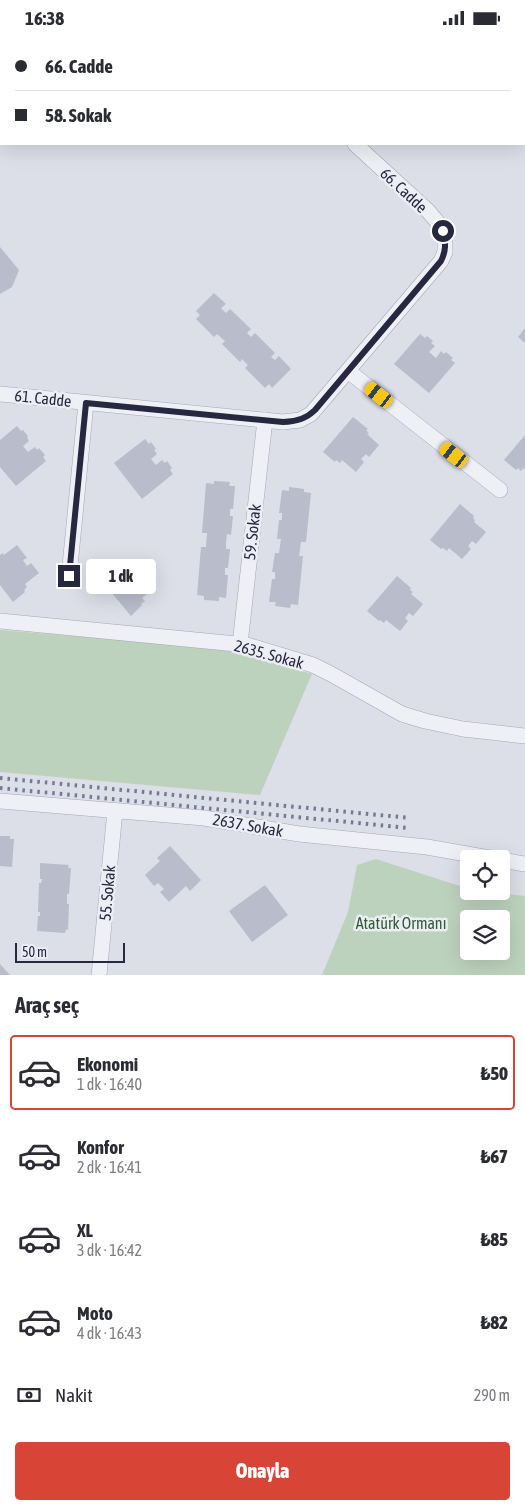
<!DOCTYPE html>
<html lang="tr">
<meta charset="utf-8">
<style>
:root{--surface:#fff;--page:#f7f7f7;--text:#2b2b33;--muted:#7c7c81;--line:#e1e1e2;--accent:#d84436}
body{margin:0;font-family:"Asap Condensed",sans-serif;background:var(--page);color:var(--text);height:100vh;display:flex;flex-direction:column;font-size:19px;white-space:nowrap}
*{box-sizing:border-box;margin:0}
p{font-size:16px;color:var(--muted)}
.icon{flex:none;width:28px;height:28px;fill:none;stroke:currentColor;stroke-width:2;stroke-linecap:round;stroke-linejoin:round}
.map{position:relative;height:940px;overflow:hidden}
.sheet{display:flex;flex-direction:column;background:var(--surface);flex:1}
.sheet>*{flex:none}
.top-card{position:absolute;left:0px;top:0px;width:525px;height:110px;box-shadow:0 5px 20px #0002;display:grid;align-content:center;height:110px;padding:0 15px;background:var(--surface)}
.buttons{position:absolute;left:460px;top:815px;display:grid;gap:10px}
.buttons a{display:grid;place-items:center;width:50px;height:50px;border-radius:5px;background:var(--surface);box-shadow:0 5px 20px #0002;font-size:25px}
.scale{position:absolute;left:15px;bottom:12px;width:110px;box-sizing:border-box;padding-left:5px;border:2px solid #25283f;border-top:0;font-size:14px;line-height:18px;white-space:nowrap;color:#25283f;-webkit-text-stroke:4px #ecedf5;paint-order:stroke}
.end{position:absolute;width:22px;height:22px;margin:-11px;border:6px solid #25283f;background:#fff;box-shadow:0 0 0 2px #fff}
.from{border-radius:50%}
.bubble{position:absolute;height:35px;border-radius:5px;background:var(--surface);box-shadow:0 5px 20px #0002;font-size:16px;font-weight:800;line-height:35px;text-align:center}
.car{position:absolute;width:15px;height:30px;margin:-15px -8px;border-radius:6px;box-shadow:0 0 4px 1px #0007;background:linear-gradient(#f5c518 24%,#345 0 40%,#f5c518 0 76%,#345 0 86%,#f5c518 0)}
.top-card b{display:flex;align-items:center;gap:18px;height:48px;font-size:19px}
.top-card b+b{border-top:1px solid var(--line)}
.top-card i{width:12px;height:12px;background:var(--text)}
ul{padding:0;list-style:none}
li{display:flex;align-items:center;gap:15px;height:75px;margin:0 10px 8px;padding:0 5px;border:2px solid transparent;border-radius:5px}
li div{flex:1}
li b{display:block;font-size:19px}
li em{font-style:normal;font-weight:800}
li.on{border-color:var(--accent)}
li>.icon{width:45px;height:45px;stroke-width:1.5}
h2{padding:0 15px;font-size:22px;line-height:60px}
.pay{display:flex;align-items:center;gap:12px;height:55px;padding:0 15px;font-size:19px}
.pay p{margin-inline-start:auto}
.primary-button{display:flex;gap:10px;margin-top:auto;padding:10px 15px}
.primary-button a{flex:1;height:58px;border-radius:5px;background:var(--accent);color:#fff;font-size:20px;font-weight:800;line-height:58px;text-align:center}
.status{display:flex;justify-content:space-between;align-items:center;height:35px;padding:0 25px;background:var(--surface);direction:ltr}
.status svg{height:14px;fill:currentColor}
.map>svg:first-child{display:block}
.green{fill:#bdd2bd;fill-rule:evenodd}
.building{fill:#b9bccb}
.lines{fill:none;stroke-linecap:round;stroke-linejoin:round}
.minor-casing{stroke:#a5a7b5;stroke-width:16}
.minor{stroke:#eff0f6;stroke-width:15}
.rail{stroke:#757992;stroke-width:4;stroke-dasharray:2.5 5;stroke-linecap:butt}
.route{stroke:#25283f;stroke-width:6}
.labels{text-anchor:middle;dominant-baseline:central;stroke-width:5;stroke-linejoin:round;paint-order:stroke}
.street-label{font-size:16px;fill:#25283f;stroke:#ecedf5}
.park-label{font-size:16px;fill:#315c33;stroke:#ecedf5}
</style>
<div class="status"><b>16:38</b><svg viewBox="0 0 49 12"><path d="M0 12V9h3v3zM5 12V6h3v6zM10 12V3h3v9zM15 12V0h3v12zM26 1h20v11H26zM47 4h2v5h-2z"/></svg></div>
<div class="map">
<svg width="525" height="940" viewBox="0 0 525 940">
<rect width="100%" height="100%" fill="#dcdee8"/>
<g class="green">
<path d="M0,595L218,613L312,639L260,760L0,737Z"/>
<path d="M376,824L469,854V856H482L525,861V940H322L348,877L357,830ZM469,884H501V916H469Z"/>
</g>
<g class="building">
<path d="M0,212L19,235L12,252L0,259Z"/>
<path d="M214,258L226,269L221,273L226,278L230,274L251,294L247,298L251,302L255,298L275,318L271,322L275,325L279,321L291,334L272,353L269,349L265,353L245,333L248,330L242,324L240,327L222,309L225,306L217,299L214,302L196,284L200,280L196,276Z"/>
<path d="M525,293V308L518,302Z"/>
<path d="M420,299L425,303L427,301L433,306L431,308L435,311L429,317L436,323L441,316L444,319L446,317L453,323L451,325L455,328L429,358L394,329Z"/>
<path d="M353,382L368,394L366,395L369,398L367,399L379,410L369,422L366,419L361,424L364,427L356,437L342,425L340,428L336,425L335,427L323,417Z"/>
<path d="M17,391L21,396L23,395L28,401L27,402L29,406L23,411L28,417L35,412L37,415L39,413L45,420L43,422L46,426L16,451L0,432V405Z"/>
<path d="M525,400V435L523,433L521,436L518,433L516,435L504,425Z"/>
<path d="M145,404L149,409L151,407L156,414L154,415L157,419L151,424L156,430L162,425L165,428L167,426L172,433L170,435L173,439L142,464L114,428Z"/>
<path d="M214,446L230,447L229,451H235L233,474H230V481H233L231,500L227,499L226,507V514H230L228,533H225V540H228L226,563L219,562V566L204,565V561L197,560L201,512H206L207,498H202L206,448L214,449Z"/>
<path d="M289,452L304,454V457L311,458L306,507H301L299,521H303L298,570L291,569L290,573L275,571L276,567H269L272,544H275V537H272L275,518H279L281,504H277L279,485H282V478H279L282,455L289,456Z"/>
<path d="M460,469L474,481L473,483L475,485L474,487L486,497L476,509L472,506L468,511L471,514L462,524L449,513L447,516L443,513L441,514L430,505Z"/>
<path d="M17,510L27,523L23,525L27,531L31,528L39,538L25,549L27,552L24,555L25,557L13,567L0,550V520L3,518L4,520Z"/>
<path d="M132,524L143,536L139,539L144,544L147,541L156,552L142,563L145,566L141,569L142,570L131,581L101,545L115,533L116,535L119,532L120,534Z"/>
<path d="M397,541L411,553L410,555L413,557L411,559L423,569L413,581L409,578L405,583L408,586L400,596L386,585L384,588L380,585L379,586L367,576Z"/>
<path d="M0,801H10V804H14L12,832L0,831Z"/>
<path d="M170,811L201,845L190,856L186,851L169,867L160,857L164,854L158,848L154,851L145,840L160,826L157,823Z"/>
<path d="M40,828L69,830L68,833H71L69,859H67V869H69L68,895L66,894L65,898L37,896L38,881H40V877H38L39,848H41L42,844H40Z"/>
<path d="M265,850L288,880L252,907L229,876Z"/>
<path d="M0,929L10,940H0Z"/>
</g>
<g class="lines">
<defs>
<g id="minor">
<path d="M237,0L239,1"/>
<path d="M348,336L500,455"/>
<path d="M0,359L283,387L300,385L311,379L441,226L445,217V207L443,196L439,189L428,176L355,109"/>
<path d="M69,541L86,368"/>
<path d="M0,586L247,610L313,630L331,639L402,679L425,686L463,694L525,701"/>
<path d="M240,609L265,385"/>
<path d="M0,766L204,783L299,799L427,812L495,824"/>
<path d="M501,825L525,829"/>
<path d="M99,940L115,776"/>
</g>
</defs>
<use href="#minor" class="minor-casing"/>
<use href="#minor" class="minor"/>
<g class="rail">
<path d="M0,743L410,783"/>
<path d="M0,753L409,793"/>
</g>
</g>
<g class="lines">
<path class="route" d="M69,541L86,368L283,387C295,387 306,384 315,375L441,226C446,216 446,208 443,196"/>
</g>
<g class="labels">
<g class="street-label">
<text transform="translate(404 155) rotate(43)">66. Cadde</text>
<text transform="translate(43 363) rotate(6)">61. Cadde</text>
<text transform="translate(252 497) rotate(-84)">59. Sokak</text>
<text transform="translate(269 619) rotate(15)">2635. Sokak</text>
<text transform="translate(248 790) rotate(10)">2637. Sokak</text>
<text transform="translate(107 858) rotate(-85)">55. Sokak</text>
</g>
<g class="park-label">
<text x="401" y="888">Atatürk Ormanı</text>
</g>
</g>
</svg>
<div class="buttons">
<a><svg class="icon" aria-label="locate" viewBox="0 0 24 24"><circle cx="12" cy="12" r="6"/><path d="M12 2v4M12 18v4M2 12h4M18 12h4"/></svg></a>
<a><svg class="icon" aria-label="layers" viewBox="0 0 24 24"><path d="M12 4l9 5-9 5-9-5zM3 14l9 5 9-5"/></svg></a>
</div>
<div class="scale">50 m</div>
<i class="end from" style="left:443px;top:196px"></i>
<i class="end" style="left:69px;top:541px"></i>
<div class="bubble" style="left:86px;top:524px;width:70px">1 dk</div>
<i class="car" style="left:379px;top:360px;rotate:308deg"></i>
<i class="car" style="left:454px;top:420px;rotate:308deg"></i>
<div class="top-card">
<b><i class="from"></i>66. Cadde</b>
<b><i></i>58. Sokak</b>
</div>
</div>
<section class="sheet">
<h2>Araç seç</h2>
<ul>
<li class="on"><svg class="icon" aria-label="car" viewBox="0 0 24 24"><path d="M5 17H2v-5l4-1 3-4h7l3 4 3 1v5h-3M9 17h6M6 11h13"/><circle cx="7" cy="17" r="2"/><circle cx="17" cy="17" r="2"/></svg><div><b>Ekonomi</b><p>1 dk · 16:40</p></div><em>₺50</em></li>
<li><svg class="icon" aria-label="car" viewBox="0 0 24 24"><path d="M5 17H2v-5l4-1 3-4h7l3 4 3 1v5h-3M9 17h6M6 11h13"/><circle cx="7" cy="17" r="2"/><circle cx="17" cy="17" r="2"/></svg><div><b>Konfor</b><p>2 dk · 16:41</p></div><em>₺67</em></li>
<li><svg class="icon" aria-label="car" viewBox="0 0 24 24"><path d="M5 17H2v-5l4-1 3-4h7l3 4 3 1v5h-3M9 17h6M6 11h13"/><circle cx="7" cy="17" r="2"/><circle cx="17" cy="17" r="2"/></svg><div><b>XL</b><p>3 dk · 16:42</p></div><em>₺85</em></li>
<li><svg class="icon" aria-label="car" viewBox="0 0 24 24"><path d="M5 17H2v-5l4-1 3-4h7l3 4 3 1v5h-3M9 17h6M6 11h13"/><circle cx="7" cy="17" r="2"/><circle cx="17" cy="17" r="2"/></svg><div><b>Moto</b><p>4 dk · 16:43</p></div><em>₺82</em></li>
</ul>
<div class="pay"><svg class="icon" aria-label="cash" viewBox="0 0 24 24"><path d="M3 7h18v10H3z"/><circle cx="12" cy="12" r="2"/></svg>Nakit<p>290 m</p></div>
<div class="primary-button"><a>Onayla</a></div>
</section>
